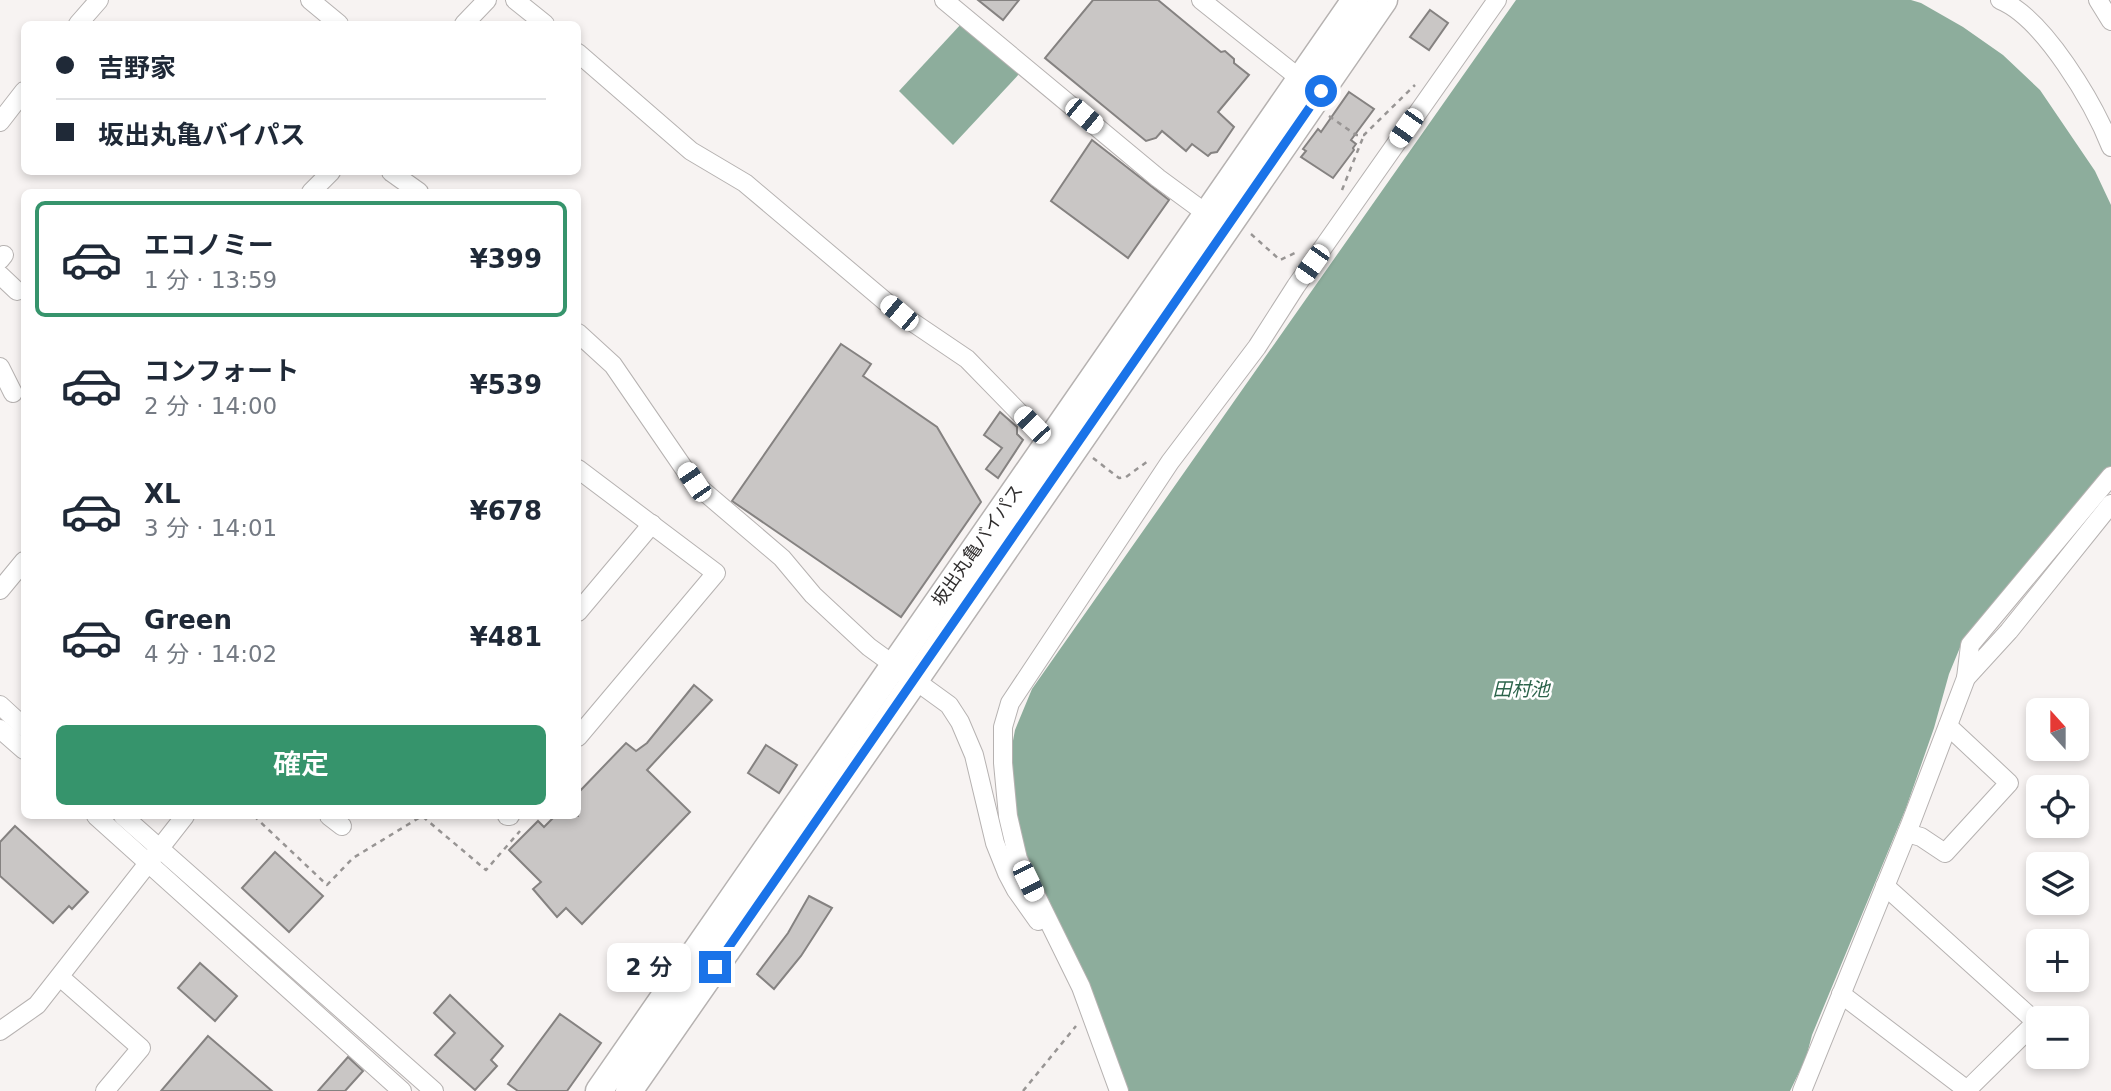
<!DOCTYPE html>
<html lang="ja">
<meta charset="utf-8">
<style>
:root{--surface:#fff;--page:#f6f6f7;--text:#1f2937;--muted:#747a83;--line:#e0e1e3;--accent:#36946c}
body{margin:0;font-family:"DejaVu Sans","Noto Sans JP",sans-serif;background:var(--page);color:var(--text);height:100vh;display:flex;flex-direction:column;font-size:26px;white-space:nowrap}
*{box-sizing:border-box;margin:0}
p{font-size:23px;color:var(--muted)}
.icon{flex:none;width:38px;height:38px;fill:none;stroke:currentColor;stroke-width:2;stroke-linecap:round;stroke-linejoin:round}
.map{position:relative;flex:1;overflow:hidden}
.side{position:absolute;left:21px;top:189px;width:560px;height:630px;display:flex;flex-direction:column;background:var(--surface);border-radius:10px;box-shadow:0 4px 10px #0003}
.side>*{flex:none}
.banner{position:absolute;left:21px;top:21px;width:560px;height:154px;border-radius:10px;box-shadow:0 4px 10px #0003;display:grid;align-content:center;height:154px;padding:0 35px;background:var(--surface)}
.needle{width:46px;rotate:339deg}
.controls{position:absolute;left:2026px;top:698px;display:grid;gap:14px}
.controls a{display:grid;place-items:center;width:63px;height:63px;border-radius:10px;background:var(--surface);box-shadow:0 4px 10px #0003;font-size:35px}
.end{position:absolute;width:32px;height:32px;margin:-16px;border:9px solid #1a73e8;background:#fff;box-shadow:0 0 0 4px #fff}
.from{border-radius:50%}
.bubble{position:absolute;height:49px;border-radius:10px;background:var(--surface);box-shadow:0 4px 10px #0003;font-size:23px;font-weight:600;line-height:49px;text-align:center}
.car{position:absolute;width:21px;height:42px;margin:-21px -10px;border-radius:9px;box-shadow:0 0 5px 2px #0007;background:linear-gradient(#fff 24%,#345 0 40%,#fff 0 76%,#345 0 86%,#fff 0)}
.banner b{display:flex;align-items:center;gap:24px;height:66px;font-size:26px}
.banner b+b{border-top:2px solid var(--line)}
.banner i{width:18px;height:18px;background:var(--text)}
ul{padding:12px 0 0;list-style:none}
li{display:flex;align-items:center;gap:21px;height:116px;margin:0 14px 10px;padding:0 21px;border:4px solid transparent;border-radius:10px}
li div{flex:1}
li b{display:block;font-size:26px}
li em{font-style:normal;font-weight:600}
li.on{border-color:var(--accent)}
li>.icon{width:63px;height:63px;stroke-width:1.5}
.button{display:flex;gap:14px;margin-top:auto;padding:14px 35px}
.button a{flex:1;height:80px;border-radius:10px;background:var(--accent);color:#fff;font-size:28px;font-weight:600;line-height:80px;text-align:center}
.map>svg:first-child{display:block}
.water{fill:#8dad9c}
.building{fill:#c9c6c5;stroke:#858281;stroke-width:2}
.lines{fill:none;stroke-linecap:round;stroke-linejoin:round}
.minor-casing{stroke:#b6b2b1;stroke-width:20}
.highway-casing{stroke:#b6b2b1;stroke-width:29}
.path{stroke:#989594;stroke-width:2.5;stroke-dasharray:5 5;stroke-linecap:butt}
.minor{stroke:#fff;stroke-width:18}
.highway{stroke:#fff;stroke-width:26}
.route{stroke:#1a73e8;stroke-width:9}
.labels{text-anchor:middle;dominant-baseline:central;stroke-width:5;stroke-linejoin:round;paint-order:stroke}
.street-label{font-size:18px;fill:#302e2e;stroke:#fff}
.water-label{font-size:19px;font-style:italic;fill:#2c644b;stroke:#fff}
</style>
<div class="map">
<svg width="2111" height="1091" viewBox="0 0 2111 1091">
<rect width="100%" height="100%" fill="#f7f3f2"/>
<g class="water">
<path d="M1516,0H1911L1921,3L1963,27L2003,55L2040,90L2095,171L2111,205V472L1961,645L1949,674L1934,728L1906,808L1812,1035L1806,1058L1790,1091H1127L1034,881L1014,829L1006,778L1015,730L1032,689Z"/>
<path d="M962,23L1020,73L953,145L899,91Z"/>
</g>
<g class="building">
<path d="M978,0H1019L1003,20Z"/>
<path d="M1093,0H1158L1221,52L1225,51L1234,59V63L1249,75L1218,112L1234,127L1217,152L1211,153L1208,156L1192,144L1186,151L1162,131L1156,138L1146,141L1045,58Z"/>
<path d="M1430,10L1448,23L1429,50L1410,37Z"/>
<path d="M1349,92L1374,109L1351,140L1356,144L1353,148L1354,150L1333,178L1301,157L1306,151L1303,149L1318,129L1321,132Z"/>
<path d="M1092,140L1169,200L1128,258L1051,201Z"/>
<path d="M841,344L871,364L863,376L937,427L981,502L901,617L732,501Z"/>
<path d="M1000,412L1017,427V434L1023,440L998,478L986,469L1002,448L984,435Z"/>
<path d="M694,685L712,700L647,770L690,812L582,924L566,908L557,917L533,889L541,882L509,850L538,821L544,827L555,816H578V793L626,743L636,751L647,743Z"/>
<path d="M766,745L797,765L779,793L748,773Z"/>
<path d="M15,826L88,892L72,909L69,906L53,923L0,876V842Z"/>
<path d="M275,852L323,896L289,932L242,888Z"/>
<path d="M809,896L832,908L801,956L774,989L757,974L788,933Z"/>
<path d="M200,963L237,996L215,1021L178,988Z"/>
<path d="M450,995L503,1046L491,1060L497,1066L475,1090L435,1055L455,1033L434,1013Z"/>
<path d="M560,1014L601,1043L567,1091H518L508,1084Z"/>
<path d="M208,1036L272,1091H161Z"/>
<path d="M348,1057L363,1071L345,1091H318Z"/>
</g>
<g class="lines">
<defs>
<g id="minor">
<path d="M310,0L339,24"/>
<path d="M515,0L545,24"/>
<path d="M944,0L1158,178L1207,214"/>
<path d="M1201,0L1308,85"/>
<path d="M2000,0C2044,18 2094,104 2111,147"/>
<path d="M2098,0L2111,21"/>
<path d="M78,24L99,0"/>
<path d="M464,24L487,0"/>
<path d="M578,53L691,151L745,183L899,313L967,359L1048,442"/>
<path d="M0,122L24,91"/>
<path d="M391,172L419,192"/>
<path d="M311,192L331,172"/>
<path d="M0,260L4,255"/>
<path d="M0,275L17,291"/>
<path d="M578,333L613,365L694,483L782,558L813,595L869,647L949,705L960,722L974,755L995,843L1007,873L1016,890L1038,921"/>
<path d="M0,367L13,393"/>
<path d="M578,469L716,573L578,737"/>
<path d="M0,590L24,561"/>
<path d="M578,612L652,524"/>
<path d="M1966,678L1970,645L2111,476"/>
<path d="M0,705L24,727"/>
<path d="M0,729L24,750"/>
<path d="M96,816L402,1091"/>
<path d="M123,816L434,1091"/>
<path d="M329,816L342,826"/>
<path d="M507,816H510"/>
<path d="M1907,833L1921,837L1945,853L2009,783L1948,726"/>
<path d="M1885,886L2036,1022L1966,1091"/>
<path d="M60,977L141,1048L105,1091"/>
<path d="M1841,994L1967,1090"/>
<path d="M0,1031L37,1005L185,816"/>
<path d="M1119,1091L1081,987L1018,859L1008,816L1003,763V727L1010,703L1170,462L1257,347L1296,286L1497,0"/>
<path d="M1802,1091L1910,825L1966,678L2009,631L2111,504"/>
</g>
<g id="highway">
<path d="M599,1091L1355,0"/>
<path d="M629,1091L915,680L1384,0"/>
</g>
</defs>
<use href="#minor" class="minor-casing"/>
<use href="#highway" class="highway-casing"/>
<g class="path">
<path d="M1329,116L1356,135H1364L1415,85"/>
<path d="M1342,190L1364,135"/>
<path d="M1251,234L1280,260L1299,251"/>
<path d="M1093,458L1119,478L1126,477L1148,461"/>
<path d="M254,816L327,885L353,858L422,816L486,870L520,831"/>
<path d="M1023,1091L1076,1026"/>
</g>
<use href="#minor" class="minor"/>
<use href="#highway" class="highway"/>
</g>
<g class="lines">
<path class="route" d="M715,967L1321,91"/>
</g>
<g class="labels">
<g class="street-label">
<text transform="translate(977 545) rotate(-55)">坂出丸亀バイパス</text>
</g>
<g class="water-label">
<text x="1521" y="689">田村池</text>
</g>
</g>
</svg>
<div class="controls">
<a><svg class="needle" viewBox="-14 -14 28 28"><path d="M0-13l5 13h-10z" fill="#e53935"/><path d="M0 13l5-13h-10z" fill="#747a83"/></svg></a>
<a><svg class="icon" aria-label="locate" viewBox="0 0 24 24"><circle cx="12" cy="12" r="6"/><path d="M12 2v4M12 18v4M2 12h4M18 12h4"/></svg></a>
<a><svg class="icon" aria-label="layers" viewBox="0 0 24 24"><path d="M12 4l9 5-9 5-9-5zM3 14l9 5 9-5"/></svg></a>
<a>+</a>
<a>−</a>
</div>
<i class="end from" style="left:1321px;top:91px"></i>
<i class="end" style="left:715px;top:967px"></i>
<div class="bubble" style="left:607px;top:943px;width:84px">2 分</div>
<i class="car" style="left:1084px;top:116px;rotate:130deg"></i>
<i class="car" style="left:1406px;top:128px;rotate:215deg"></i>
<i class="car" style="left:1312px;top:264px;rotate:215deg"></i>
<i class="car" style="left:899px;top:313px;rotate:310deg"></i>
<i class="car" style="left:1032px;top:425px;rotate:316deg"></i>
<i class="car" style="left:694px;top:482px;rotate:326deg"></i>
<i class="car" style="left:1028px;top:881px;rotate:154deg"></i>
<div class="banner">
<b><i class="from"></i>吉野家</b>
<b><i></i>坂出丸亀バイパス</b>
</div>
<section class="side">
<ul>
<li class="on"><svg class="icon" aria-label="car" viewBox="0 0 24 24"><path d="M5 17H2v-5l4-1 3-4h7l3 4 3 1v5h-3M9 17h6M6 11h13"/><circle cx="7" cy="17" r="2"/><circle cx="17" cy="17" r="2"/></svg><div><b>エコノミー</b><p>1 分 · 13:59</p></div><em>¥399</em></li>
<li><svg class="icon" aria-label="car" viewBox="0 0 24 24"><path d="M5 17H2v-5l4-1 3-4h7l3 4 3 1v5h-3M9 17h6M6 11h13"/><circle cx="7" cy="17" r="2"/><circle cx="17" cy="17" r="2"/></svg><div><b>コンフォート</b><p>2 分 · 14:00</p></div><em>¥539</em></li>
<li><svg class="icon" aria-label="car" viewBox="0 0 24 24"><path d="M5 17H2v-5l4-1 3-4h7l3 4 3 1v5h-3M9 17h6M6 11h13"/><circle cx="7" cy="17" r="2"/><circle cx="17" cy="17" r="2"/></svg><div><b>XL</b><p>3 分 · 14:01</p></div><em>¥678</em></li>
<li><svg class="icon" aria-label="car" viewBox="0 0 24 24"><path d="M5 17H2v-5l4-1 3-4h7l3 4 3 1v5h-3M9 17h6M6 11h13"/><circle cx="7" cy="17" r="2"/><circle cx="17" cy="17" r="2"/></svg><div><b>Green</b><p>4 分 · 14:02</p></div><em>¥481</em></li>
</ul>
<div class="button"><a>確定</a></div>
</section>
</div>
